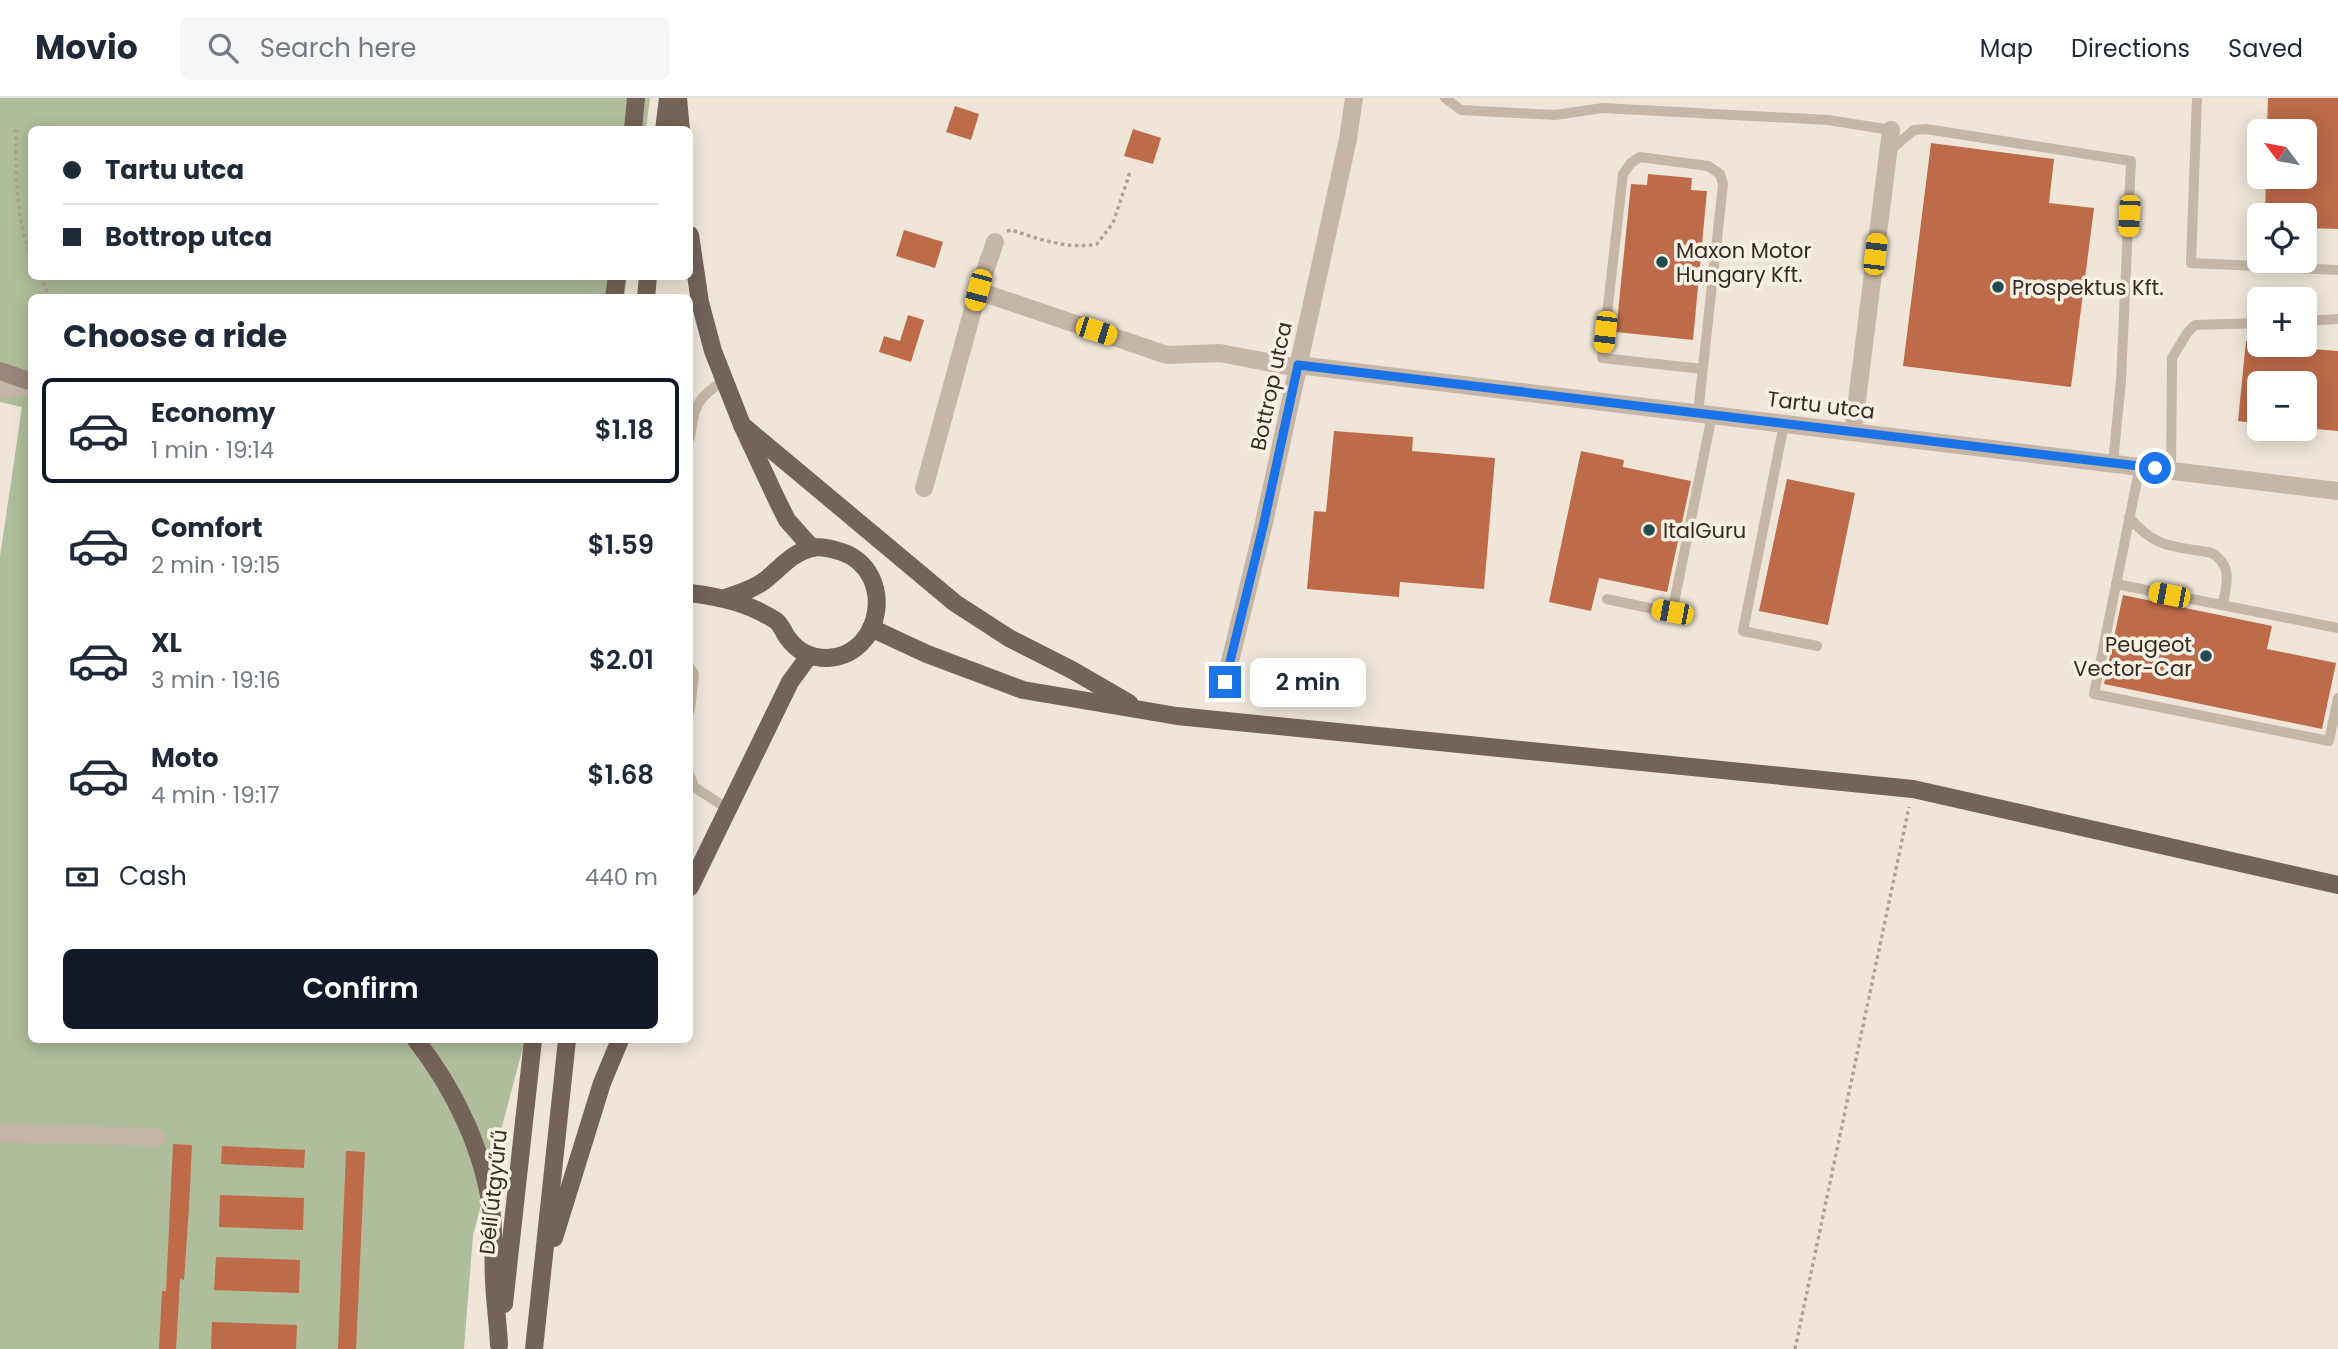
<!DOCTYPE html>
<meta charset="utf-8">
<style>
:root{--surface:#fff;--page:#f6f6f7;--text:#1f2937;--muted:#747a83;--line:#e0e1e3;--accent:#111827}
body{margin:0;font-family:Poppins,sans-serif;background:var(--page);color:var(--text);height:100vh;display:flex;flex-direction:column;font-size:26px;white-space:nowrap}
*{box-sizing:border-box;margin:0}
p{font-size:23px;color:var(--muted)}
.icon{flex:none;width:38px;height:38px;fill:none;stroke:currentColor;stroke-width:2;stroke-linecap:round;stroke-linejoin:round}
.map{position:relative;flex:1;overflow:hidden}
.sheet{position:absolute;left:28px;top:196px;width:665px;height:749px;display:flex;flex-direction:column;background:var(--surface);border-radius:10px;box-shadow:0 4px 18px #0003}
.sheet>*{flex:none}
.banner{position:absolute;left:28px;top:28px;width:665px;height:154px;border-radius:10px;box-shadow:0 4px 18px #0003;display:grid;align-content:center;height:154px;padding:0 35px;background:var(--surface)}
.needle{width:46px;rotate:302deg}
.fabs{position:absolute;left:2247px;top:21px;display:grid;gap:14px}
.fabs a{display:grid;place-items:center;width:70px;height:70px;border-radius:10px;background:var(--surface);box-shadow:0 4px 18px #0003;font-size:35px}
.end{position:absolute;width:32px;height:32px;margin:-16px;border:9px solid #1a73e8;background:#fff;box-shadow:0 0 0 4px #fff}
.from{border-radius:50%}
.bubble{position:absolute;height:49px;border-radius:10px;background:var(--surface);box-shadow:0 4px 18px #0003;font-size:23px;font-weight:600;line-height:49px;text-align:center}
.car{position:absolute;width:21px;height:42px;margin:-21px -10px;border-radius:9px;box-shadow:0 0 5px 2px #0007;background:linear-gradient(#f5c518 24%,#345 0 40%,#f5c518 0 76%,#345 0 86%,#f5c518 0)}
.banner b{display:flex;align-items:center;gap:24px;height:66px;font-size:26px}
.banner b+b{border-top:2px solid var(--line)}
.banner i{width:18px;height:18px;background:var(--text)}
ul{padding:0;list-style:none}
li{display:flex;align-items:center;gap:21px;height:105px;margin:0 14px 10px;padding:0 21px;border:4px solid transparent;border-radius:10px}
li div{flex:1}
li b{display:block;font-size:26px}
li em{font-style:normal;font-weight:600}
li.on{border-color:var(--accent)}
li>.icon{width:63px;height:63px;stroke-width:1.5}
h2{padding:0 35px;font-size:32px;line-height:84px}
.pay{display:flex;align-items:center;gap:18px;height:77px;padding:0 35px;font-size:26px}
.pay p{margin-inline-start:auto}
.button{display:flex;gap:14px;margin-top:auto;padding:14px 35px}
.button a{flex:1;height:80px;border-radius:10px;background:var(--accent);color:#fff;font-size:28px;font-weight:600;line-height:80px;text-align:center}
header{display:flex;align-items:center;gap:42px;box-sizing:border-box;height:98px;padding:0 35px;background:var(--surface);border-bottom:2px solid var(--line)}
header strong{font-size:33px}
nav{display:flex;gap:38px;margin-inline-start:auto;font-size:24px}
.search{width:490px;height:63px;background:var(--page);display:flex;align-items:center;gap:18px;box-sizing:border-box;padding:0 24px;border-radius:10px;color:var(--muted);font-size:26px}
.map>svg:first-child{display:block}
.green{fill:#afbd9a}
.building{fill:#bd6b49}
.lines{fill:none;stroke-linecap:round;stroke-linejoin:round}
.path{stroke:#b2a090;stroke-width:3.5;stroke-dasharray:3.5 3.5;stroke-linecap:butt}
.lane{stroke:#c6b6a6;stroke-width:10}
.street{stroke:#c6b6a6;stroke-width:18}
.secondary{stroke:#998678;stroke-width:18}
.primary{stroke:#746358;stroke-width:18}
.route{stroke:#1a73e8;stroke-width:9}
.poi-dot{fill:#1f4b51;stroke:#f7f0e5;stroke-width:2.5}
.labels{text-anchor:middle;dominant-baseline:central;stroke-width:7;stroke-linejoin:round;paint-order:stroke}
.poi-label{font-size:21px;fill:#332b26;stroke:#f7f0e5;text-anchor:start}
.street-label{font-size:21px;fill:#332b26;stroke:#f7f0e5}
</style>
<header>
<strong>Movio</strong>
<div class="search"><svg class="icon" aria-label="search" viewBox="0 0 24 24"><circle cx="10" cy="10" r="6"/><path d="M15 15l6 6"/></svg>Search here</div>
<nav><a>Map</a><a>Directions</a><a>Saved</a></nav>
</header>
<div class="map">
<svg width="2338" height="1251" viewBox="0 0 2338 1251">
<rect width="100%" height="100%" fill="#efe6d9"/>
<path class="green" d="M0,0H650L646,31L32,32V178L627,179L624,200H32V942H525L473,1137L464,1251H0V459L22,309L0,304Z"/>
<g class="building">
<path d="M2268,0H2338V131L2305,130V117H2265L2266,79H2305V33H2267Z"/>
<path d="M955,8L979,16L971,42L946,34Z"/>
<path d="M1133,31L1161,40L1153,66L1124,58Z"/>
<path d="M1931,45L2054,61L2049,105L2094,110L2071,289L1903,268Z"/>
<path d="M1648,76L1692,80L1691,92L1707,93L1693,242L1616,234L1631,86L1647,87Z"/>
<path d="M904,132L943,144L935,170L896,158Z"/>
<path d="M908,217L924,222L911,264L879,254L884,238L900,243Z"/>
<path d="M2246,243L2259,245V247L2338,253V333L2305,330V285H2259V326L2238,323Z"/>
<path d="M1334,333L1413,339L1412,353L1495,360L1484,491L1400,484L1399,499L1307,491L1314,413L1326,414Z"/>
<path d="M1581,353L1624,362L1623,369L1691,383L1667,494L1599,480L1591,513L1549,504Z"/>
<path d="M1787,381L1855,395L1828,527L1759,513Z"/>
<path d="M2123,497L2272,528L2267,551L2336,565L2322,631L2104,586Z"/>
<path d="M173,1046L192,1047L189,1109L184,1182L180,1181L176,1251H159L162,1193H166Z"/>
<path d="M222,1048L305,1052L304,1070L221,1066Z"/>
<path d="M346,1053L365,1054L356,1251H338Z"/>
<path d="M220,1097L304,1100L303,1132L219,1129Z"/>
<path d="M216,1159L300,1162L299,1195L214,1192Z"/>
<path d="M212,1224L297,1227L296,1251H211Z"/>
</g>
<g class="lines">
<g class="path">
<path d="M16,31C16,78 15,117 32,162"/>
<path d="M1007,133L1012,132C1037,141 1071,152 1097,146L1113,125L1130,74"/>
<path d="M40,178L50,200"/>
<path d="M1795,1251L1909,709"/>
</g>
<g class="lane">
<path d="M1445,0L1461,12L1555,17L1603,10L1828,22L1891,32"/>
<path d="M2197,0L2191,165L2338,172"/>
<path d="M1888,54L1914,32L1926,31L2131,63L2121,282L2113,365"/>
<path d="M2305,223L2338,221"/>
<path d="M1698,315L1723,86L1720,76L1708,68L1640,59L1631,65L1623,76L1602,260L1703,271"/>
<path d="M1784,326L1743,533L1817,548"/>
<path d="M690,340C695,306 696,302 724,282"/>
<path d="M2140,368L2094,596L2329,643L2338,600"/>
<path d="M2171,372L2172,260L2187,235L2195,227L2259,225"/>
<path d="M2129,419C2155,451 2174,448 2212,455C2234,469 2226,485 2223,507"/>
<path d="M2116,486L2338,530"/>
<path d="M1607,501L1672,515L1712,317"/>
<path d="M690,570L694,576L690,612"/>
<path d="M690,678L694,689L728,711"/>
</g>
<g class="street">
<path d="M978,193L1167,257L1220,255L1298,270"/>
<path d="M1298,267L2338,393"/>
<path d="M0,291L32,288"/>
<path d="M1853,334L1891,32"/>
<path d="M924,390L978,193L995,144"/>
<path d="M1225,584L1263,429L1348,41L1354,0"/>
<path d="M0,1035L156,1039"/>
</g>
<path class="secondary" d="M0,273L32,284"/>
<g class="primary">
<path d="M678,0L681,32"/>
<path d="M633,32L636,0"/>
<path d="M664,32L668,0"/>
<path d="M690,137L700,204L713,253L742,327L777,402L787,422L812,450"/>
<path d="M614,200L617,178"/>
<path d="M646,200L648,178"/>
<path d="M742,327L955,505L1009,540L1072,572L1129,605"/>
<path d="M690,495C721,499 748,505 775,522C781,526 783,533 787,539C797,553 809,560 827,560C884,558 896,473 842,454C832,451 822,448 811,450C790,456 780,471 764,483C752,492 739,495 725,500"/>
<path d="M871,530L927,556L1023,592L1177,618L1913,691L2338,787"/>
<path d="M690,789L790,584L809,558"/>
<path d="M416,942C455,992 485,1054 492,1118C494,1139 493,1161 494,1183C495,1204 498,1226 499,1247"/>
<path d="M554,1140L602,985L620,942"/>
<path d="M504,1206L533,942"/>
<path d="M534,1251L567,942"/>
</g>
</g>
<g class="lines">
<path class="route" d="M1225,584L1263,429L1298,267L2155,370"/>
</g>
<g class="poi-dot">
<circle cx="1662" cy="164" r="7"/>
<circle cx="1998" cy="189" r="7"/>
<circle cx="1649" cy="432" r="7"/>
<circle cx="2206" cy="558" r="7"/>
</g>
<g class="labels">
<g class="poi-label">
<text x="1676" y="152">Maxon Motor<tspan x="1676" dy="24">Hungary Kft.</tspan></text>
<text x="2012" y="189">Prospektus Kft.</text>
<text x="1663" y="432">ItalGuru</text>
<text x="2192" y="546" text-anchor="end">Peugeot<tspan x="2192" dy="24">Vector-Car</tspan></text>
</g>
<g class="street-label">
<text transform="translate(1271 288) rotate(-78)">Bottrop utca</text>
<text transform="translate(1821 307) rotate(7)">Tartu utca</text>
<text transform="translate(493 1094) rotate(-84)">Déli útgyűrű</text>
</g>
</g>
</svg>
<div class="fabs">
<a><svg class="needle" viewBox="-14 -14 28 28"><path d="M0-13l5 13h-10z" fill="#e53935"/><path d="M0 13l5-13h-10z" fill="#747a83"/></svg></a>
<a><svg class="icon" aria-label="locate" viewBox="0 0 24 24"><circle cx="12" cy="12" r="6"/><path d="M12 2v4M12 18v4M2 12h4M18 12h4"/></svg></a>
<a>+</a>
<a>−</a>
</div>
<i class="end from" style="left:2155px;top:370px"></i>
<i class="end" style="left:1225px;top:584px"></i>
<div class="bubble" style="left:1250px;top:560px;width:116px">2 min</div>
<i class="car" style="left:2129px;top:118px;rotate:183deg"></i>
<i class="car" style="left:1875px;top:156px;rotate:7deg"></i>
<i class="car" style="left:978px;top:192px;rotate:195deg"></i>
<i class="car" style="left:1096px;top:233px;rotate:108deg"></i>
<i class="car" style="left:1605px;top:234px;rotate:186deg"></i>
<i class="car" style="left:2169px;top:497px;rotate:281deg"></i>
<i class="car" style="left:1672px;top:514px;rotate:281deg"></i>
<div class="banner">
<b><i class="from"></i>Tartu utca</b>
<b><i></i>Bottrop utca</b>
</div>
<section class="sheet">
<h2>Choose a ride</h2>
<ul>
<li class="on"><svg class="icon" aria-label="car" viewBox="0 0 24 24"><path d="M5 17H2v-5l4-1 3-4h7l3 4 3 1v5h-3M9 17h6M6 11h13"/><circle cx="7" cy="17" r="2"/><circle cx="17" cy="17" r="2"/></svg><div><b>Economy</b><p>1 min · 19:14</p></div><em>$1.18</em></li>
<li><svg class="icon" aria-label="car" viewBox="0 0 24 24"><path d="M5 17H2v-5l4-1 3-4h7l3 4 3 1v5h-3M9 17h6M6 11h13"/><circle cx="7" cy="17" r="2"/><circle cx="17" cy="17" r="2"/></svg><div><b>Comfort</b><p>2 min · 19:15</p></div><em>$1.59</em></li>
<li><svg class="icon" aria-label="car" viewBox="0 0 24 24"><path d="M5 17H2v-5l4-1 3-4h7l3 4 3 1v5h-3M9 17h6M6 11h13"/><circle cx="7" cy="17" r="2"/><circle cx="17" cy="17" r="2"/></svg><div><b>XL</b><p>3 min · 19:16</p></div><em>$2.01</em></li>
<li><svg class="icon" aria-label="car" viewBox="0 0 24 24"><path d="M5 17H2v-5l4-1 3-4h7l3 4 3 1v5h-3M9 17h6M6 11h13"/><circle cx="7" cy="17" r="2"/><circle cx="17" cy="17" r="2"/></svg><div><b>Moto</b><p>4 min · 19:17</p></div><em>$1.68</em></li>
</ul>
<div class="pay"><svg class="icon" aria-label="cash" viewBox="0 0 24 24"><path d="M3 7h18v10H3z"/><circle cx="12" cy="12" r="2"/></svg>Cash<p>440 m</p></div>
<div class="button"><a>Confirm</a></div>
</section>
</div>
